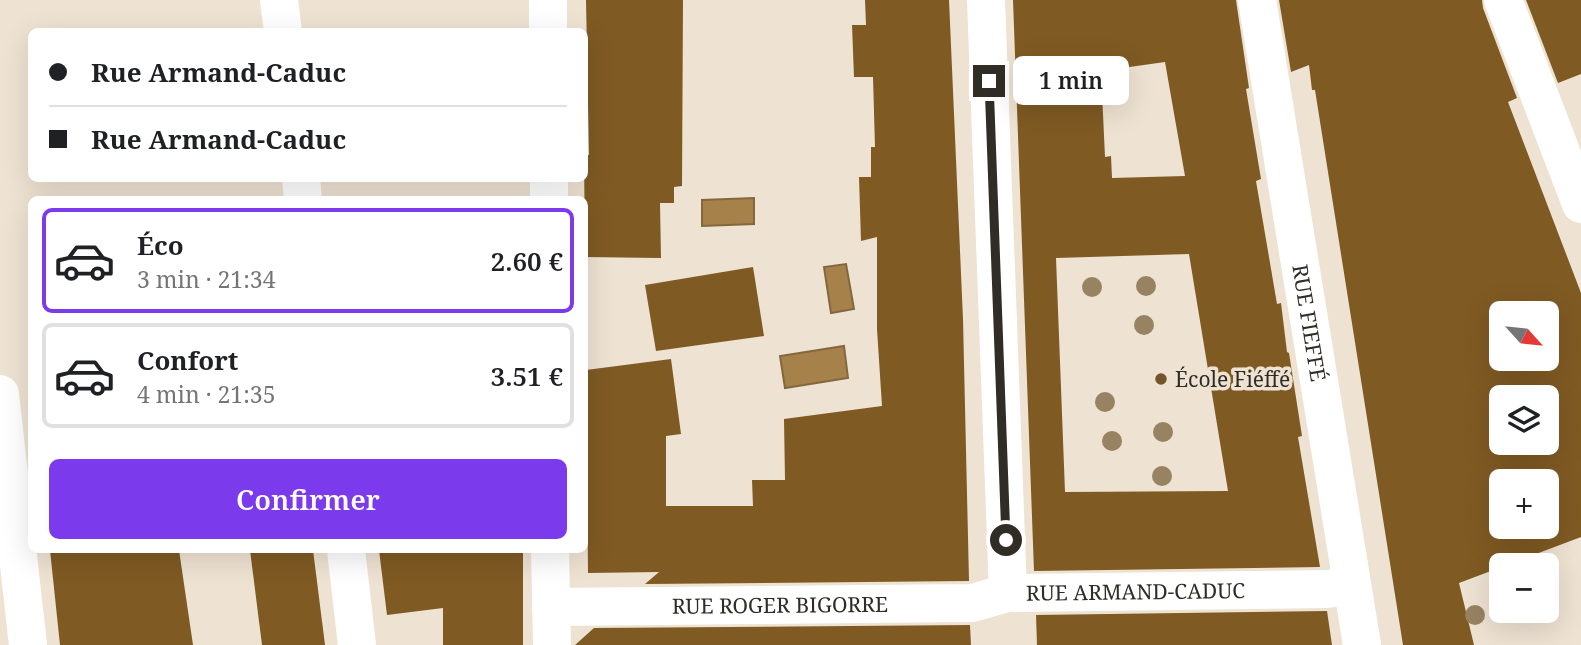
<!DOCTYPE html>
<html lang="fr">
<meta charset="utf-8">
<style>
:root{--surface:#fff;--page:#f6f6f6;--text:#202124;--muted:#757577;--line:#e0e0e0;--accent:#7c3aed}
body{margin:0;font-family:"Noto Serif",serif;background:var(--page);color:var(--text);height:100vh;display:flex;flex-direction:column;font-size:26px;white-space:nowrap}
*{box-sizing:border-box;margin:0}
p{font-size:23px;color:var(--muted)}
.icon{flex:none;width:38px;height:38px;fill:none;stroke:currentColor;stroke-width:2;stroke-linecap:round;stroke-linejoin:round}
.map{position:relative;flex:1;overflow:hidden}
.drawer{position:absolute;left:28px;top:196px;width:560px;height:357px;display:flex;flex-direction:column;background:var(--surface);border-radius:10px;box-shadow:0 7px 28px #0002}
.drawer>*{flex:none}
.top-card{position:absolute;left:28px;top:28px;width:560px;height:154px;border-radius:10px;box-shadow:0 7px 28px #0002;display:grid;align-content:center;height:154px;padding:0 21px;background:var(--surface)}
.needle{width:46px;rotate:117deg}
.controls{position:absolute;left:1489px;top:301px;display:grid;gap:14px}
.controls a{display:grid;place-items:center;width:70px;height:70px;border-radius:10px;background:var(--surface);box-shadow:0 7px 28px #0002;font-size:35px}
.end{position:absolute;width:32px;height:32px;margin:-16px;border:9px solid #302c26;background:#fff;box-shadow:0 0 0 4px #fff}
.from{border-radius:50%}
.bubble{position:absolute;height:49px;border-radius:10px;background:var(--surface);box-shadow:0 7px 28px #0002;font-size:23px;font-weight:600;line-height:49px;text-align:center}
.top-card b{display:flex;align-items:center;gap:24px;height:66px;font-size:26px}
.top-card b+b{border-top:2px solid var(--line)}
.top-card i{width:18px;height:18px;background:var(--text)}
ul{padding:12px 0 0;list-style:none}
li{display:flex;align-items:center;gap:21px;height:105px;margin:0 14px 10px;padding:0 7px;border:4px solid var(--line);border-radius:10px}
li div{flex:1}
li b{display:block;font-size:26px}
li em{font-style:normal;font-weight:600}
li.active{border-color:var(--accent)}
li>.icon{width:63px;height:63px;stroke-width:1.5}
.action{display:flex;gap:14px;margin-top:auto;padding:14px 21px}
.action a{flex:1;height:80px;border-radius:10px;background:var(--accent);color:#fff;font-size:28px;font-weight:600;line-height:80px;text-align:center}
.map>svg:first-child{display:block}
.water{fill:#a7814a;stroke:#83683f;stroke-width:2}
.building{fill:#7f5a23;fill-rule:evenodd}
.lines{fill:none;stroke-linecap:round;stroke-linejoin:round}
.minor{stroke:#fff;stroke-width:38}
.tertiary{stroke:#fff;stroke-width:38}
.tree{fill:#978362}
.route{stroke:#302c26;stroke-width:9}
.poi-dot{fill:#735529;stroke:#eee2d2;stroke-width:2.5}
.labels{text-anchor:middle;dominant-baseline:central;stroke-width:7;stroke-linejoin:round;paint-order:stroke}
.street-label{font-size:21px;fill:#302c26;stroke:#eee2d2}
.poi-label{font-size:21px;fill:#302c26;stroke:#eee2d2;text-anchor:start}
</style>
<div class="map">
<svg width="1581" height="645" viewBox="0 0 1581 645">
<rect width="100%" height="100%" fill="#eee2d2"/>
<g class="water">
<path d="M754,198V224L702,226V200Z"/>
<path d="M846,264L854,309L831,313L824,267Z"/>
<path d="M844,346L848,378L785,388L780,356Z"/>
</g>
<g class="building">
<path d="M586,0H683L682,186L674,187V203H660L661,258L585,257L584,155H589Z"/>
<path d="M865,0H949L963,319L969,581L645,584L659,572L588,573L586,370L671,359L681,434L666,436V506H753L752,480H785L784,419L882,406L877,329V237L861,241L859,177H871V147H875L873,77H854L852,25H866Z"/>
<path d="M1013,0H1236L1249,88L1246,89L1261,179L1256,181L1277,304L1281,303L1287,352L1289,353L1302,436L1298,437L1320,567L1034,571ZM1165,62L1185,176L1112,178L1111,156L1105,157L1101,71ZM1189,254L1228,491L1065,492L1056,258Z"/>
<path d="M1279,0H1482L1483,8L1517,98L1508,102L1581,293V537L1459,583L1474,645H1403L1315,90H1312L1309,65L1291,72ZM1502,313H1547V359H1502ZM1502,397H1547V443H1502ZM1502,481H1547V527H1502Z"/>
<path d="M1526,0H1581V74L1558,83Z"/>
<path d="M753,267L764,336L656,351L645,285Z"/>
<path d="M50,550H179L193,645H60Z"/>
<path d="M250,550H313L325,645H262Z"/>
<path d="M379,550H523V645H443V608L387,615Z"/>
<path d="M1327,611L1332,645H1037L1036,615Z"/>
<path d="M970,625L971,645H575L594,628Z"/>
</g>
<g class="lines">
<g class="minor">
<path d="M279,0L283,32"/>
<path id="s1" d="M986,0L1008,593L1327,589L1352,586"/>
<path id="s2" d="M1257,0L1362,645"/>
<path d="M1503,0L1581,204"/>
<path d="M301,178L303,200"/>
<path d="M0,394L28,645"/>
<path d="M346,550L357,645"/>
<path id="s3" d="M551,607L972,603L1008,593"/>
</g>
<g class="tertiary">
<path d="M548,0V32"/>
<path d="M549,178V200"/>
<path d="M550,550L552,645"/>
</g>
</g>
<g class="tree">
<circle cx="1146" cy="286" r="10"/>
<circle cx="1092" cy="287" r="10"/>
<circle cx="1144" cy="325" r="10"/>
<circle cx="1105" cy="402" r="10"/>
<circle cx="1163" cy="432" r="10"/>
<circle cx="1112" cy="441" r="10"/>
<circle cx="1162" cy="476" r="10"/>
<circle cx="1475" cy="615" r="10"/>
</g>
<g class="lines">
<path class="route" d="M989,81L1006,540"/>
</g>
<circle class="poi-dot" cx="1161" cy="379" r="7"/>
<g class="labels">
<g class="street-label">
<text stroke="none"><textPath href="#s2" startOffset="327">RUE FIEFFÉ</textPath></text>
<text stroke="none"><textPath href="#s1" startOffset="721">RUE ARMAND-CADUC</textPath></text>
<text stroke="none"><textPath href="#s3" startOffset="229">RUE ROGER BIGORRE</textPath></text>
</g>
<g class="poi-label">
<text x="1175" y="379">École Fiéffé</text>
</g>
</g>
</svg>
<div class="controls">
<a><svg class="needle" viewBox="-14 -14 28 28"><path d="M0-13l5 13h-10z" fill="#e53935"/><path d="M0 13l5-13h-10z" fill="#757577"/></svg></a>
<a><svg class="icon" aria-label="layers" viewBox="0 0 24 24"><path d="M12 4l9 5-9 5-9-5zM3 14l9 5 9-5"/></svg></a>
<a>+</a>
<a>−</a>
</div>
<i class="end from" style="left:1006px;top:540px"></i>
<i class="end" style="left:989px;top:81px"></i>
<div class="bubble" style="left:1013px;top:56px;width:116px">1 min</div>
<div class="top-card">
<b><i class="from"></i>Rue Armand-Caduc</b>
<b><i></i>Rue Armand-Caduc</b>
</div>
<section class="drawer">
<ul>
<li class="active"><svg class="icon" aria-label="car" viewBox="0 0 24 24"><path d="M5 17H2v-5l4-1 3-4h7l3 4 3 1v5h-3M9 17h6M6 11h13"/><circle cx="7" cy="17" r="2"/><circle cx="17" cy="17" r="2"/></svg><div><b>Éco</b><p>3 min · 21:34</p></div><em>2.60 €</em></li>
<li><svg class="icon" aria-label="car" viewBox="0 0 24 24"><path d="M5 17H2v-5l4-1 3-4h7l3 4 3 1v5h-3M9 17h6M6 11h13"/><circle cx="7" cy="17" r="2"/><circle cx="17" cy="17" r="2"/></svg><div><b>Confort</b><p>4 min · 21:35</p></div><em>3.51 €</em></li>
</ul>
<div class="action"><a>Confirmer</a></div>
</section>
</div>
